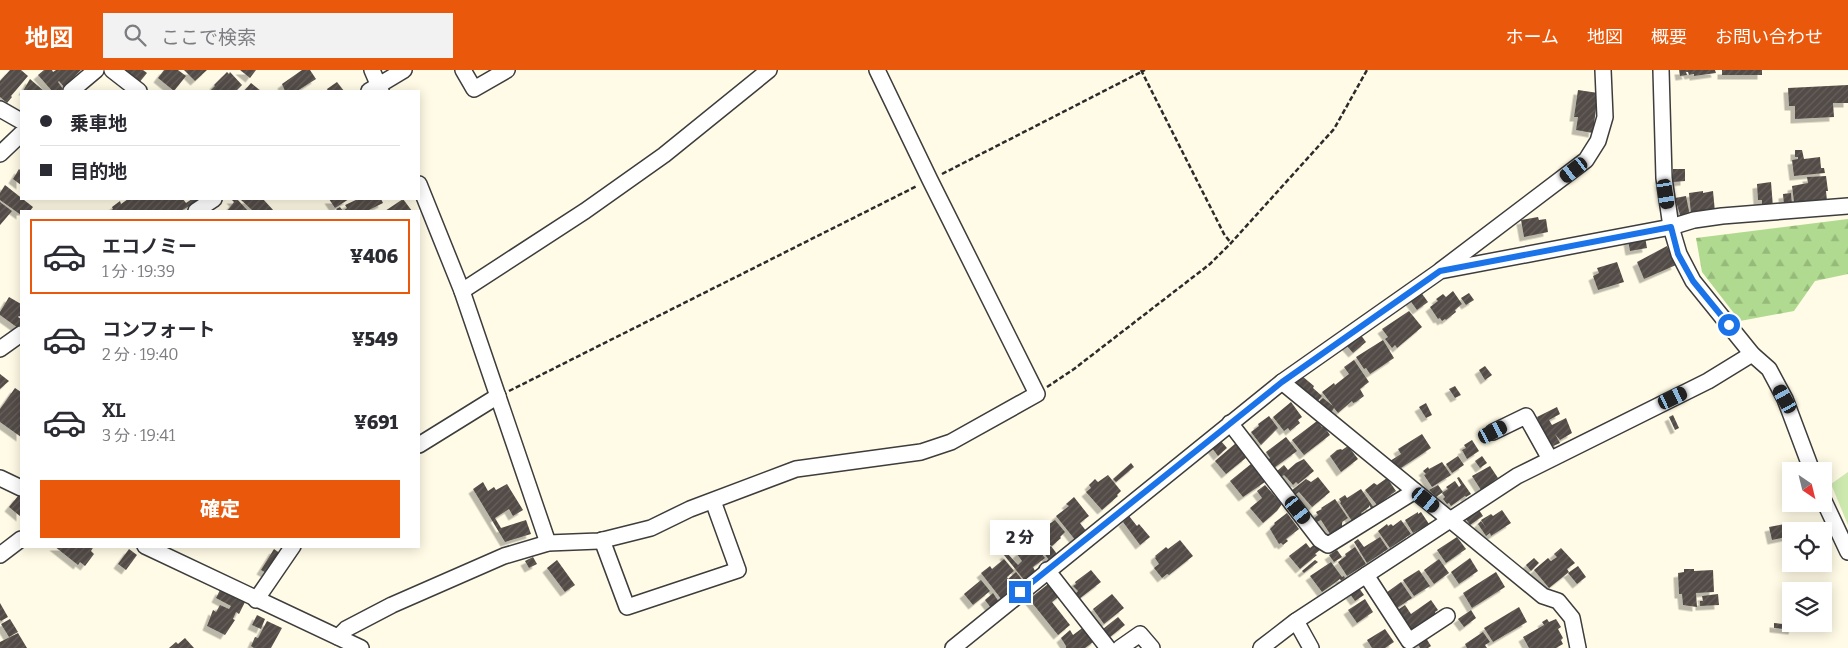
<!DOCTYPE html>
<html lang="ja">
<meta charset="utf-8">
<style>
:root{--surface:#fff;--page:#f2f2f3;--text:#2b2b33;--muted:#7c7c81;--line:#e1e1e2;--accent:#ea580c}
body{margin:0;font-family:Bitter,"Noto Sans JP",serif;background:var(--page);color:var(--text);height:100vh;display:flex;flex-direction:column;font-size:19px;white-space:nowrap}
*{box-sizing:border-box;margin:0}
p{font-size:16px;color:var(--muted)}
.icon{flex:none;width:28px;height:28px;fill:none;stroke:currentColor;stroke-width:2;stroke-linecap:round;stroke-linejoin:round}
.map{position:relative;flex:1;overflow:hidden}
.sheet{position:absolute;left:20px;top:140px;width:400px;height:338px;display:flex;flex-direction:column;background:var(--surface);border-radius:0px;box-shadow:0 2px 12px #0003}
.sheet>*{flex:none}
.guide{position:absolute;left:20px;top:20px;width:400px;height:110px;border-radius:0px;box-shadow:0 2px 12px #0003;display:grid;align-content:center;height:110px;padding:0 20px;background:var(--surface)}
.needle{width:32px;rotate:145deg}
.tools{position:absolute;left:1782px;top:392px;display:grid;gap:10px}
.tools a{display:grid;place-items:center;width:50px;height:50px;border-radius:0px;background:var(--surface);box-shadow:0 2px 12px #0003;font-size:25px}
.end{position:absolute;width:22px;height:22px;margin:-11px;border:6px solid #1a73e8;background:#fff;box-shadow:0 0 0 2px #fff}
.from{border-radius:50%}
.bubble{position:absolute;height:35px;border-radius:0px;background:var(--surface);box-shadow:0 2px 12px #0003;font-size:16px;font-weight:800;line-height:35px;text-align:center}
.car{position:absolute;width:15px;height:30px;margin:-15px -8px;border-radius:6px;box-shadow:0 0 4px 1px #0007;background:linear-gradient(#222 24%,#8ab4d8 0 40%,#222 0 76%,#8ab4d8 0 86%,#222 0)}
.guide b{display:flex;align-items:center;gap:18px;height:48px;font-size:19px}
.guide b+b{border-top:1px solid var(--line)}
.guide i{width:12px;height:12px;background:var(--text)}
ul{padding:9px 0 0;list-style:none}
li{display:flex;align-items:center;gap:15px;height:75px;margin:0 10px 8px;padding:0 10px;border:2px solid transparent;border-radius:0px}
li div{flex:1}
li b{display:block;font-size:19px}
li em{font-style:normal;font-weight:800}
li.on{border-color:var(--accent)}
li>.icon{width:45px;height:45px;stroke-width:1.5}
.primary-button{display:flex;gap:10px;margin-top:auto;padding:10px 20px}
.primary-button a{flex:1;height:58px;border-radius:0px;background:var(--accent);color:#fff;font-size:20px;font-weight:800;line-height:58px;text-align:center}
header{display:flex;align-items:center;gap:30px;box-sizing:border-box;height:70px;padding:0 25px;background:var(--accent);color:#fff}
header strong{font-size:24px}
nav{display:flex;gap:28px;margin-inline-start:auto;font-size:18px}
.search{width:350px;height:45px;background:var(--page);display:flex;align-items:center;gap:12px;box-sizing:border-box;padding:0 18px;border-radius:0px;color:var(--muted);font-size:19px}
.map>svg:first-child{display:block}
.grass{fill:#cde9b0}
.forest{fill:url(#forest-firs)}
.building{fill:url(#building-hatch);filter:url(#shadow)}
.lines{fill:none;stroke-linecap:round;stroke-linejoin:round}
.minor-casing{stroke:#3d3d3d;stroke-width:18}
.path{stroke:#2c2c2c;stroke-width:2.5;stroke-dasharray:5 2.5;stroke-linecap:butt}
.minor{stroke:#fff;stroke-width:15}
.route{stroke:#1a73e8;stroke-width:6}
</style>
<header>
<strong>地図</strong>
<div class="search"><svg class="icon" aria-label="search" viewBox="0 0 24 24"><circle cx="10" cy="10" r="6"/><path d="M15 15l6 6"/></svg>ここで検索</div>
<nav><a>ホーム</a><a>地図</a><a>概要</a><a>お問い合わせ</a></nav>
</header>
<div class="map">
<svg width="1848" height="578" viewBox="0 0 1848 578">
<defs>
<pattern id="forest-firs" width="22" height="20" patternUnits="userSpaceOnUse" patternTransform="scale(1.25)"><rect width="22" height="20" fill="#b0da8f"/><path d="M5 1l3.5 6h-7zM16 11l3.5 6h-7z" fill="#96ba7a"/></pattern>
<pattern id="building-hatch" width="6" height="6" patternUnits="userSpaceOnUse" patternTransform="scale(1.25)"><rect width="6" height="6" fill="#524b46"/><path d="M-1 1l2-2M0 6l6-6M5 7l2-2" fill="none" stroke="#66605c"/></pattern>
<filter id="shadow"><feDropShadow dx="-4.5" dy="4.5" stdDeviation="0" flood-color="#0004"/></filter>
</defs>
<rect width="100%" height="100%" fill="#fffbe6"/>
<path class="grass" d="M1848,402V455L1831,414Z"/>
<path class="forest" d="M1848,149V204L1815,211L1794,241L1740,251L1702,202L1696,168Z"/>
<g class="building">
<path d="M10,0H21L28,6L11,26L12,27L7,33L0,27V11Z"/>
<path d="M44,0H52L53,2L56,0H81L64,17L59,11L58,12L63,19L60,21H52L38,5Z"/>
<path d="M123,0H143L147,3L138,14Z"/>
<path d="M164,0H178L186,6L174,21L158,8Z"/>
<path d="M184,0H207L195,11Z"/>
<path d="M240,0H256L250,8Z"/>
<path d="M302,0H310L316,9L297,21H285L282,14Z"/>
<path d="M1679,0H1715L1716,3L1694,6V4L1689,5L1688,2H1686L1687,5L1680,6Z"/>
<rect x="1722" y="0" width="40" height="5"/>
<path d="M227,2L229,4L230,2L242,15L236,21H212L211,20L215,16L214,15Z"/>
<path d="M30,9L44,21H23Z"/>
<path d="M337,12L344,21H328L327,19Z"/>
<path d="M251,13L261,21H244Z"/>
<path d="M1848,15V33H1833L1834,47L1795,49V36H1789L1788,18Z"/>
<path d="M1578,20L1598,23L1593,63L1576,60L1578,47H1574Z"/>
<path d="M1795,80H1802L1804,89L1820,87L1821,98H1824L1825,103L1794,106L1792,90L1798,89V87H1795Z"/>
<path d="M19,99L21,101V115L13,109Z"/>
<path d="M1673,99H1685V111L1673,112Z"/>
<path d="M1826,106L1828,121H1826L1827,131L1797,134V132H1794L1792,116L1808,113L1807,107Z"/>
<path d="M1771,112L1773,137L1762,138V130H1758L1757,114Z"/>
<path d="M5,115L33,137L30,141H21V145L0,130V123Z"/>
<path d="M1703,121V123L1713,121L1715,142L1691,144L1689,123Z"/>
<path d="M1791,123L1792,135H1784L1783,124Z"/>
<path d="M1686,126L1690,146L1681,148L1675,128Z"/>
<path d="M128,129H183L186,133L192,129H200L181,141H110L113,139L112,137L120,131L121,134Z"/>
<path d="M231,129H237L248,141H227L234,132Z"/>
<path d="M240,129H263L274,141H253Z"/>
<path d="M329,129H349L335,138Z"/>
<path d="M358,129H381L383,133L367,141H338L336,139L340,137L343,141L347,138L345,135Z"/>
<path d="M403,129L412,141H385Z"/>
<path d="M0,132L12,141L0,155Z"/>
<path d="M1538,147L1539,150L1546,149L1548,162L1524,167L1521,150Z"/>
<path d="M1645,167L1647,178L1630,181L1628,170Z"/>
<path d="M1667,176L1676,195L1644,209L1637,192Z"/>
<path d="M1617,192L1624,212L1598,220L1593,206L1599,203L1597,198Z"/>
<path d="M1420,221L1428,232L1417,240L1409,229Z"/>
<path d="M1453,221L1462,234L1455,240L1456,242L1446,250L1445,249L1442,251L1440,248L1438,249L1430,237L1438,231L1436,229L1443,224L1446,227Z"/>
<path d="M1469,223L1474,230L1466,235L1461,228Z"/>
<path d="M9,227L21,234V247L19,246L18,247L21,249V253L18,258L0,245V242Z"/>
<path d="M1409,241L1422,257L1397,278L1395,275L1392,278L1385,269L1388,267L1382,259Z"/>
<path d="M1360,264L1366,272L1353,283L1346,275Z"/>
<path d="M1383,270L1394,288L1370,304L1366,298L1364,299L1356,287Z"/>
<path d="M1354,290L1369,312L1360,319L1364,326L1356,332L1353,333L1352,331L1338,343L1334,338L1331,343L1318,332L1323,328L1333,336L1322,322L1334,313L1335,315L1349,304L1344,297Z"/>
<path d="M1485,296L1492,305L1485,310L1479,300Z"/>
<path d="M0,304L9,311L0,319Z"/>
<path d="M1302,306L1314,316L1313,318L1322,326L1317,332L1295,315Z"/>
<path d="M1455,316L1461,325L1455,328L1449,319Z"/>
<path d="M15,318L21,322V367L0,352V339Z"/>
<path d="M1291,332L1302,347L1298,350L1300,353L1290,361L1288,358L1284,361L1273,347Z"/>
<path d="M1426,333L1432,345L1426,348L1419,337Z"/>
<path d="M1557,337L1560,344L1549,350L1552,355L1566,348L1572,363L1560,370L1555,364L1560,373L1551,377L1537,347Z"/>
<path d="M1673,345L1679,358L1675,360L1669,347Z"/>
<path d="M1269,346L1278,358L1261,375L1251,362L1259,356L1258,354Z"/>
<path d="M1317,351L1322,357L1324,356L1330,365L1304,385L1292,370Z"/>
<path d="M1422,364L1431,378L1401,398L1390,391L1401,384L1398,379Z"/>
<path d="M1286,367L1297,381L1274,398L1268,390L1270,388L1266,382Z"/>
<path d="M1472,370L1479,381L1467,389L1462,380L1466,378L1464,375Z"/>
<path d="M1221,371L1227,378L1218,386L1212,378Z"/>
<path d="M1236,373L1247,387L1226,404L1215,391Z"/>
<path d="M1348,376L1358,389L1341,402L1330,386L1337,380L1341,379L1342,380Z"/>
<path d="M1458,386L1464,395L1452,403L1446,394Z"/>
<path d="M1482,386L1487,393L1480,398L1475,391Z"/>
<path d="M1304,389L1314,401L1298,414L1296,412L1293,415L1287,408L1284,405L1281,407L1276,402L1284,395L1288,400L1296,393Z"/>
<path d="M1442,392L1451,405L1432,417L1424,405L1426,404L1423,401L1428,397L1429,399Z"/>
<path d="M1131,393L1134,397L1116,412L1113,409Z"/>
<path d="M1251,394L1265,412L1243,427L1230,411Z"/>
<path d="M1490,396L1498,408L1481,420L1472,406Z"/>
<path d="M1108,405L1121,421L1117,425L1118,426L1102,440L1086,422L1091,418L1089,415L1095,409L1098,412Z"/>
<path d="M1318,407L1330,422L1312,437L1299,422L1295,425L1291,421L1306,409L1311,412Z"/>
<path d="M1459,407L1471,424L1466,427L1465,426L1451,436L1449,433L1447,434L1443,429L1445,427L1442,423L1448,419L1446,417L1455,411L1459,417L1461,415L1457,408Z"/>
<path d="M1387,408L1396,421L1377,435L1365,420L1374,413L1377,415Z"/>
<path d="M483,412L488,421L494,417L496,420L507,414L523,440L513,446L509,439L495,448L501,458L526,450L531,464L505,472L473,419Z"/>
<path d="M1265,415L1282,434L1277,441L1263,453L1250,438L1262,428L1257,421Z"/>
<path d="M1438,415L1443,422L1436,427L1429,420Z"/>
<path d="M1361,419L1374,438L1372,440L1369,435V437L1361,443L1362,444L1352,451L1340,433L1341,432L1339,429L1345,425L1347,428Z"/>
<path d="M18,426L21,427V447L9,437Z"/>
<path d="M1074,427L1089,446L1080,453L1087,462L1076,471L1056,446L1069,436L1066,434Z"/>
<path d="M1335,429L1348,448L1342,452V457L1330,464L1321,450L1317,452L1314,448L1318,445L1316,442L1322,439L1321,438Z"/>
<path d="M1477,437L1483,446L1470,455L1464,446Z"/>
<path d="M1502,440L1511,453L1491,466L1490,463L1486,466L1478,454L1481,451L1486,458L1481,450L1491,444L1493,446Z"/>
<path d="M1418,442V444L1421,442L1429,454L1413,463L1405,450Z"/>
<path d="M1287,443L1299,459L1286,469L1288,471L1283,475L1281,473L1279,474L1270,459L1275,454L1274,453Z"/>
<path d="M1129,446L1137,456L1139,454L1150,467L1140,475L1123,452Z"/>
<path d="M1055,450L1065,462L1060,467L1061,468L1052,476L1050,475L1048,477L1042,470L1045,467L1039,461Z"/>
<path d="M1401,450L1411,464L1390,478L1378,461L1387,454L1388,456L1391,454L1393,456Z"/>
<path d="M1795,452L1797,461H1791V466L1772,470L1769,457Z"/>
<path d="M1380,467L1388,479L1367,493L1354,472L1358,469L1364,477Z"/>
<path d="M1457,467L1466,479L1446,493L1437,480Z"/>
<path d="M1026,470L1031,477L1032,476L1035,480L1037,478L1045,488L1033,497L1035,501L1024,510L1004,485L1007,483L1018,495L1022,491L1017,484L1023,479L1020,475Z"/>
<path d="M1180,470L1193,486L1169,505L1167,504L1162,508L1154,498L1159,494L1155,488L1156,487L1155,486L1166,477L1168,479Z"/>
<path d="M1306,473L1310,478L1315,474L1320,480L1315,484L1317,485L1300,499L1289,486Z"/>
<path d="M54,476H94L91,481L94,484L85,496L80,492L78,495Z"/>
<path d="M1051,476L1057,484L1049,490L1043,482Z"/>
<path d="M1355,477L1366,494L1347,506L1338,492L1346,486L1345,484Z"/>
<path d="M1561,478L1575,493L1567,499L1569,502L1549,518L1534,500L1548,488L1551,491L1557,487L1554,484Z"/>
<path d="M129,479L137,485L126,500L118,494Z"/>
<path d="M274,479L281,484L268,504L261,500Z"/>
<path d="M1337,480L1342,487L1334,492L1329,485Z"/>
<path d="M533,487L537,494L529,498L525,491Z"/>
<path d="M1470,488L1478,501L1459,514L1451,502Z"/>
<path d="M1534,488L1539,493L1531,501L1526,495Z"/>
<path d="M1004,489L1014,501L1007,507L1008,509L1016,502L1024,512L1002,530L981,503L990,496L992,499Z"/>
<path d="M1439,489L1449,503L1434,514L1424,500Z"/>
<path d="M557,490L575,515L565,522L547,498Z"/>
<path d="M1315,490L1318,492L1304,503L1302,501Z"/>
<path d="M1331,492L1342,507L1344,506L1345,508L1341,511L1340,509L1322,522L1310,506Z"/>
<path d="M1578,496L1586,507L1577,514L1568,503Z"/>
<path d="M1684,499H1694V501L1713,500L1714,522L1696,523L1697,537L1683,535L1682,524H1679L1678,503L1684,502Z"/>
<path d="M1091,500L1101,512L1079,529L1075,524L1078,521L1073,516L1076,514L1075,512Z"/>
<path d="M1419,500L1430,516L1414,526L1403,510Z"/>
<path d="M1496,502L1505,517L1472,538L1463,523Z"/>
<path d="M981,510L990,521L973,535L964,524Z"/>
<path d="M1052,511L1062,524L1052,532L1070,555L1058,565L1029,529Z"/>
<path d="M1401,512L1412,528L1397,538L1386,523Z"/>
<path d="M1359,518L1364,525L1355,531L1350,524Z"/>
<path d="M220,520L245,532L239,544L236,542L233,549L235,550L225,565L207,556L213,540L216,542L220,535L229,539L231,536L216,528Z"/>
<path d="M993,523L999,532L991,538L985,530Z"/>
<path d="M1112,524L1124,538L1104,554L1093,539Z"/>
<path d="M1718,524L1719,535L1700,536V531H1703L1702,526Z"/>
<path d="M1365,529L1373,542L1357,553L1348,540Z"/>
<path d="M1431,530L1438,540L1435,542L1436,545L1413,560L1408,558L1396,541L1405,535L1411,544Z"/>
<path d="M0,533L8,547L1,551L0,550Z"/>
<path d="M1519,537L1527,552L1493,572L1484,558Z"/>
<path d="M1471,540L1476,548L1464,557L1458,549Z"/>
<path d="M257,545L265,549L261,559L252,555Z"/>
<path d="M1118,547L1125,555L1110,567L1103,559Z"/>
<path d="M10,549L18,562L9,567L1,554Z"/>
<path d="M1547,549L1549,552L1556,549L1561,557L1558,559L1563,568L1561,570L1563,574L1556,578H1529L1523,567L1544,555L1542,552Z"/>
<path d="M267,551L282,558L271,578H254L251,576L255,567L258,568Z"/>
<path d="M1774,553L1794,555L1793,560L1774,558Z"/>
<path d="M1085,556L1096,570L1085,578H1066V576L1061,568L1070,560L1073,565Z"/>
<path d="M1385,559L1394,572L1385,578H1372L1367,570Z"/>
<path d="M1483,562L1490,572L1485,575L1487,578H1467L1465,574Z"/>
<path d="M18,563L27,578H0V572Z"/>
<path d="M185,568L194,578H169L176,572L178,574Z"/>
<path d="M1426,568L1431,576L1428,578H1420L1418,574Z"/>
</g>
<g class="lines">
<defs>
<g id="minor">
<path d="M112,0L139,21"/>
<path d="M372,0L381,21"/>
<path d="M463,0L474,19L507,0"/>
<path d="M1661,0L1664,108L1671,157L1679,184L1693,211L1752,284L1769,299L1785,329L1812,401"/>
<path d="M71,21L96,0"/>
<path d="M369,21L404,0"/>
<path d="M0,39L21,51"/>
<path d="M0,84L21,64"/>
<path d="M419,114L462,221L548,473"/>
<path d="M196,141L214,129"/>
<path d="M1441,200L1586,90L1598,71L1605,47L1603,0"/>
<path d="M462,221L585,141L664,85L769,0"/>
<path d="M0,279L21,264"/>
<path d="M1282,312L1543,526L1558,531L1572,548L1578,578"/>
<path d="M1230,353L1320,470L1328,475L1415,421"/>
<path d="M1493,362L1526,346L1550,389"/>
<path d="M419,375L498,326"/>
<path d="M0,408L21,418"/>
<path d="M1824,431L1848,482"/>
<path d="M602,470L627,537L738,500L713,431"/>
<path d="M145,476L361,578"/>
<path d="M0,485L21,469"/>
<path d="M1047,500L1108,578"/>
<path d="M1366,505L1409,571L1447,546"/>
<path d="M256,530L293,476"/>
<path d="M1296,551L1311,578"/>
<path d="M338,567L346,559L392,535L504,486L548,473L599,471L651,458L690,439L796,399L921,382L951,372L1037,324L930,110L877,0"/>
<path d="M953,578L1282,312L1440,201L1671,157L1694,150L1722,146L1848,136"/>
<path d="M1120,578L1140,564L1152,578"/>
<path d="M1261,578L1296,551L1517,406L1708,311L1752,284"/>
</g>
</defs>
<use href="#minor" class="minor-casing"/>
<g class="path">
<path d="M1141,0L1224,164L1231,173"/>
<path d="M942,104L1145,0"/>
<path d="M1047,317L1074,299L1210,194L1231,173L1334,59L1367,0"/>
<path d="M509,321L917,116"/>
</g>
<use href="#minor" class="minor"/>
</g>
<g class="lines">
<path class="route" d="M1020,522L1282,312L1440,201L1671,157L1678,184L1693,211L1729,255"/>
</g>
</svg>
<div class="tools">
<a><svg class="needle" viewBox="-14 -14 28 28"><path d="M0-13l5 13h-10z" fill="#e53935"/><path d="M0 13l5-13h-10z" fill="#7c7c81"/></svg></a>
<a><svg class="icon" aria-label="locate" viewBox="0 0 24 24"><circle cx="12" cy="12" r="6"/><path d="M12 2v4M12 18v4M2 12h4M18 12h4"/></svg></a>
<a><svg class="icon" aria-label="layers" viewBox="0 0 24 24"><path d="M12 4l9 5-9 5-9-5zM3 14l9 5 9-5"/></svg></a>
</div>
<i class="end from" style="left:1729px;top:255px"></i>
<i class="end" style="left:1020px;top:522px"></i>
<div class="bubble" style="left:990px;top:450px;width:60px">2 分</div>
<i class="car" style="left:1574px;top:100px;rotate:232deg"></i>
<i class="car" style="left:1666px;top:124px;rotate:171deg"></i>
<i class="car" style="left:1673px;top:328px;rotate:64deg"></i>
<i class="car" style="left:1785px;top:329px;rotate:331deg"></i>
<i class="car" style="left:1493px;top:362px;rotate:63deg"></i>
<i class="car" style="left:1426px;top:430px;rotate:129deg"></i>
<i class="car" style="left:1298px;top:440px;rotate:142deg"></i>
<div class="guide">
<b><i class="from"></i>乗車地</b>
<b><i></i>目的地</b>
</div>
<section class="sheet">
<ul>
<li class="on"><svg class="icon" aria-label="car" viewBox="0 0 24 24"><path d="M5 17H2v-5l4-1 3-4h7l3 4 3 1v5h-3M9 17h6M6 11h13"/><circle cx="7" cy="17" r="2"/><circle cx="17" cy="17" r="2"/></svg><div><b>エコノミー</b><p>1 分 · 19:39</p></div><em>¥406</em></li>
<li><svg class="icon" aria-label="car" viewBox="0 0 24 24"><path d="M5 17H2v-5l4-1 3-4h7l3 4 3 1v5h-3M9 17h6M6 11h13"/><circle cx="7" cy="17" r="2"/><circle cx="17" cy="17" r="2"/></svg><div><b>コンフォート</b><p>2 分 · 19:40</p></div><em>¥549</em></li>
<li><svg class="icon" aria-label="car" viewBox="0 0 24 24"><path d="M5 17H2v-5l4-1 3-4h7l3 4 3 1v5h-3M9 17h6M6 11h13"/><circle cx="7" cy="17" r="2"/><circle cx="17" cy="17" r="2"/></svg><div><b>XL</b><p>3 分 · 19:41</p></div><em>¥691</em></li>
</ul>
<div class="primary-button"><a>確定</a></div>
</section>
</div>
